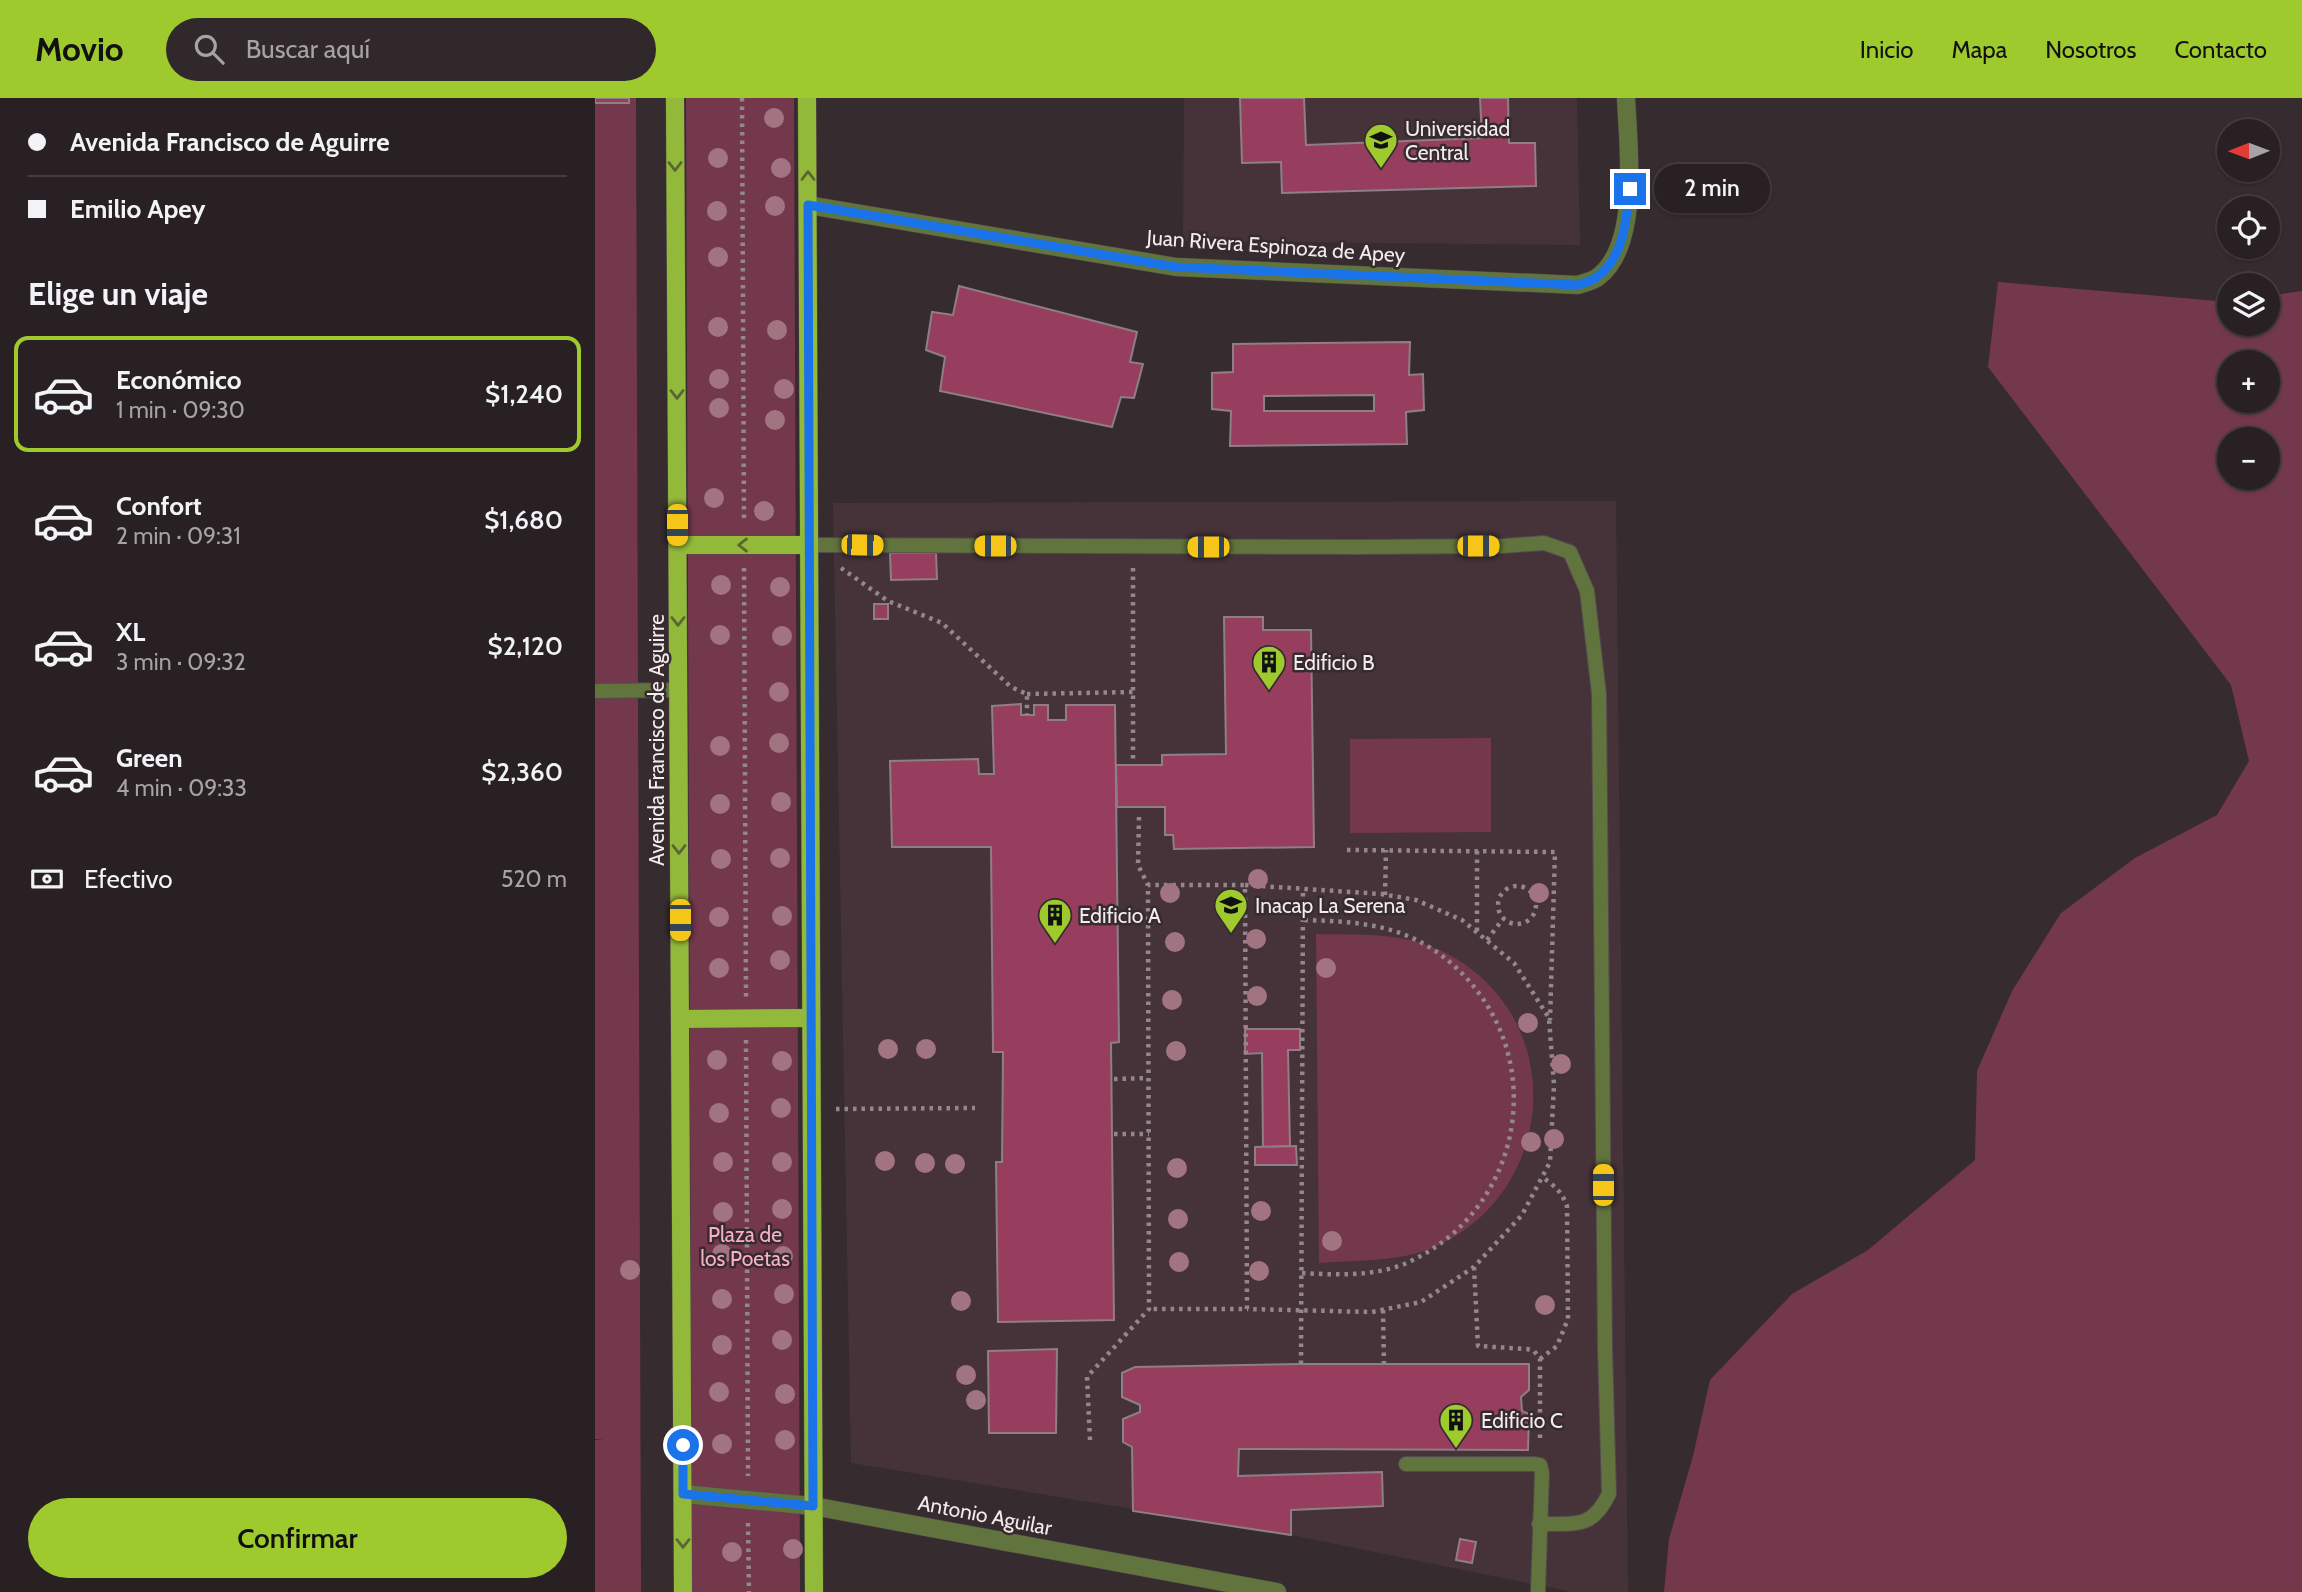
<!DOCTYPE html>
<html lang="es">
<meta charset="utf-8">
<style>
:root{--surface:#282022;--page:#30282a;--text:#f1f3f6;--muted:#a5a3a5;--line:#443e40;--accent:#9fca2e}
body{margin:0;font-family:Cabin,sans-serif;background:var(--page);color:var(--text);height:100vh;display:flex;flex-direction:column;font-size:26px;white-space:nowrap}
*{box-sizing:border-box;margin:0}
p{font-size:23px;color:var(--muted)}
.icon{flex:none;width:38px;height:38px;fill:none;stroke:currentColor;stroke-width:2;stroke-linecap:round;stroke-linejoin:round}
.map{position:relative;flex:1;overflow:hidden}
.drawer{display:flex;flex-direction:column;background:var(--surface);width:595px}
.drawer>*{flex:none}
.top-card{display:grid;align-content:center;height:154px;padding:0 28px;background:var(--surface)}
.needle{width:46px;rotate:269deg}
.tools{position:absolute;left:1622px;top:21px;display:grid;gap:14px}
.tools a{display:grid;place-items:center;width:63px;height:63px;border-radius:50%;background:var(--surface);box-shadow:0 2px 5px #0004,0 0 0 2px var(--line);font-size:35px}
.end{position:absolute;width:32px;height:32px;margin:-16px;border:9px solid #1a73e8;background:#fff;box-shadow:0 0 0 4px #fff}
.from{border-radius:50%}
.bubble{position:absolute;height:49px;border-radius:24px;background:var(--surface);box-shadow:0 2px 5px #0004,0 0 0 2px var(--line);font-size:23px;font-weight:600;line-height:49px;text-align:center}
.car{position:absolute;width:21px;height:42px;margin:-21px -10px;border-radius:9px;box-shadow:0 0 5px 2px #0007;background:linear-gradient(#f5c518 24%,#345 0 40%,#f5c518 0 76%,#345 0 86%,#f5c518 0)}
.top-card b{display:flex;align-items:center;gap:24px;height:66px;font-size:26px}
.top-card b+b{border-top:2px solid var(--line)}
.top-card i{width:18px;height:18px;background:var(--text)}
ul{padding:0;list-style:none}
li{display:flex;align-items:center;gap:21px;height:116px;margin:0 14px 10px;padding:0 14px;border:4px solid transparent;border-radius:14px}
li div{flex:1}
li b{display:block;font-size:26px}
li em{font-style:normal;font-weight:600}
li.current{border-color:var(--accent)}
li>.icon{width:63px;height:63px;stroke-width:1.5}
h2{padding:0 28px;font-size:32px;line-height:84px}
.pay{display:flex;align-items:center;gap:18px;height:77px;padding:0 28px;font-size:26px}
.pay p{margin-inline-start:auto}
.button{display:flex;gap:14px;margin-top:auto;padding:14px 28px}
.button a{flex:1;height:80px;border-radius:42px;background:var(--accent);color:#111;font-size:28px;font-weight:600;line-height:80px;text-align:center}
header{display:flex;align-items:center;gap:42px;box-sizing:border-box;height:98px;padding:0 35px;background:var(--accent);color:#111}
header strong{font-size:33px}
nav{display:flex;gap:38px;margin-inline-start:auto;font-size:24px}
.search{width:490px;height:63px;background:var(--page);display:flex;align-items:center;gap:18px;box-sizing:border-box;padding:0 24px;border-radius:38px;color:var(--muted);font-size:26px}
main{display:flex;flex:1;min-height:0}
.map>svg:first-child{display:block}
.built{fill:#453339}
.green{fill:#74384d;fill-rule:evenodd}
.building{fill:#973e5f;stroke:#8d7f83;stroke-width:2;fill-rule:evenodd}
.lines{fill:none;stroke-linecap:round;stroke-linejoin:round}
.service-casing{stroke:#544a4d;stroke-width:16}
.minor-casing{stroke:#544a4d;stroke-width:19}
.primary-casing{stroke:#544a4d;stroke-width:19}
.path{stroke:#92888b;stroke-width:4.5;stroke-dasharray:3.5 5;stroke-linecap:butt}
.service{stroke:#61743d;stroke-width:14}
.minor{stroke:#61743d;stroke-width:18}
.primary{stroke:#93b93b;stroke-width:18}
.tree{fill:#a27482}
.oneway{stroke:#5b6433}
.route{stroke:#1a73e8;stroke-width:9}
.labels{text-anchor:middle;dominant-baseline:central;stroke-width:5;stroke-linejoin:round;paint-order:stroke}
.poi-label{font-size:21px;fill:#f3ebed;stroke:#362b2e;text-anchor:start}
.street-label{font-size:21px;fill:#f3ebed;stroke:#362b2e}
.park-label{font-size:21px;fill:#fbafc6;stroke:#362b2e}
</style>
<header>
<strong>Movio</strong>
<div class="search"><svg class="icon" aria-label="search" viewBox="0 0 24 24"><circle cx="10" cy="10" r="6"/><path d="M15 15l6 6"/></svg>Buscar aquí</div>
<nav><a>Inicio</a><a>Mapa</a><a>Nosotros</a><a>Contacto</a></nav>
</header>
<main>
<section class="drawer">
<div class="top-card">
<b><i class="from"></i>Avenida Francisco de Aguirre</b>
<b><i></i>Emilio Apey</b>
</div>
<h2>Elige un viaje</h2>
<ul>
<li class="current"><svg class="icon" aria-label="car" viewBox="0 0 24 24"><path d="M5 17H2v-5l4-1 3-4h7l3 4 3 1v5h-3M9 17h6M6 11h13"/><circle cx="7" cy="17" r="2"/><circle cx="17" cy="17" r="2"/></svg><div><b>Económico</b><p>1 min · 09:30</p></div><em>$1,240</em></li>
<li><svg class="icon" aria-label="car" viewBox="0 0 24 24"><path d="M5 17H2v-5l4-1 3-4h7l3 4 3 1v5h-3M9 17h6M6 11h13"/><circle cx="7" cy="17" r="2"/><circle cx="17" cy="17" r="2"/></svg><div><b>Confort</b><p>2 min · 09:31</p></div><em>$1,680</em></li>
<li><svg class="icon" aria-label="car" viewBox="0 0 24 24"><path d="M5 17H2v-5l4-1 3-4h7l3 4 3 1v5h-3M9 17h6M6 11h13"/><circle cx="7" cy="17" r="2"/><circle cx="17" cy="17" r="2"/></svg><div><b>XL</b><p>3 min · 09:32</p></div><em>$2,120</em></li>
<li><svg class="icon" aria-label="car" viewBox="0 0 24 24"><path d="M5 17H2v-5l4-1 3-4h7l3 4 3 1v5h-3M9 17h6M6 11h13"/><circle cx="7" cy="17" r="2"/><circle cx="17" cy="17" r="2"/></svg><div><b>Green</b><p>4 min · 09:33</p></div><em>$2,360</em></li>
</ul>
<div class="pay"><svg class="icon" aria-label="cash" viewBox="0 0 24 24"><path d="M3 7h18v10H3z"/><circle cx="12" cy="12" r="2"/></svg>Efectivo<p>520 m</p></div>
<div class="button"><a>Confirmar</a></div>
</section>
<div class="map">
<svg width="1707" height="1494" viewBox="0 0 1707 1494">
<rect width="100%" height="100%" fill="#362b2e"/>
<g class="built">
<path d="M589,0H982L985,147L588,143Z"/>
<path d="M1021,403L1033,1494H977L696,1437L256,1365L238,405Z"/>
</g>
<g class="green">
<path d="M41,0L46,1494H0V1342H9L0,1341V2Z"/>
<path d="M91,0H199L205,1494H97Z"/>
<path d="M1403,184L1634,204V226H1673V198L1707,193V1494H1069L1074,1441L1098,1358L1115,1282L1197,1196L1273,1152L1380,1062L1382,973L1417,893L1466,815L1540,760L1622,717L1654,663L1636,587L1393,269ZM1634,264H1673V303H1634ZM1673,341V380H1634V341Z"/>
<path d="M896,640V734L755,735V641Z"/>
<path d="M721,836C765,837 811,834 851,855C974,919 964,1093 840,1149C805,1164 762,1162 724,1165Z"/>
</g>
<g class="building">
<rect x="0" y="0" width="34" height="5"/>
<path d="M645,0H709L711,47L887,40L885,0H913L914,45H940L941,88L687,95L686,64L647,65Z"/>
<path d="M364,188L542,234L535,264L548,266L539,300L526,299L517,329L345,293L350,259L331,252L337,214L358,217Z"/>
<path d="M815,244L814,277L828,276L829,312L811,314L812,346L635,348L636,313L617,311V275L638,274V246ZM779,297V313H669V298Z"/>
<path d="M295,455H341L342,481L296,482Z"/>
<rect x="279" y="506" width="14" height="15"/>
<path d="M629,519H668V532H716L719,749L579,751L578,737H570V709H522L521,667H567V657L631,656Z"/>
<path d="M426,606V617H439V607H453V622H471V607H520L524,944L516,945L519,1222L403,1224L401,1064H407L408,954H398L396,749H297L295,663L383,661L384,676H399L397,608Z"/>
<path d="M650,931H705V952H693L695,1048L668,1049L667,955L650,956Z"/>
<path d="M701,1048L702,1067H660V1049Z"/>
<path d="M462,1251L461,1335H394L393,1253Z"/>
<path d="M706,1266H934V1292L926,1299L927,1313L934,1316L933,1352L644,1351L643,1378L787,1374L788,1408L696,1412V1437L538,1413L537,1349L528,1344V1321L545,1314V1307L527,1299V1275L540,1269Z"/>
<path d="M865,1441L881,1444L877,1465L861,1462Z"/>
</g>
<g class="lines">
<defs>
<g id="service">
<path d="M214,447L763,449L908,448L949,445L975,454L992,493L1004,596L1010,1251L1014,1396C996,1432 981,1425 944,1426"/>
<path d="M0,593L84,592"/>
<path d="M811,1366H940L945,1367L947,1375L943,1494"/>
</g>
<g id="minor">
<path d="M213,107L581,169L983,187C989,185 998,183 1003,179C1046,147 1033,47 1031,0"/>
<path d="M88,1396L218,1408L682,1494"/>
</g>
<g id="primary">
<path d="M80,0L88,1494"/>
<path d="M212,0L219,1494"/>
<path d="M83,447H214"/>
<path d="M85,921L216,920"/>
</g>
</defs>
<use href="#service" class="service-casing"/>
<use href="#minor" class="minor-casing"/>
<use href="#primary" class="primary-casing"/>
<g class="path">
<path d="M147,0L149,423"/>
<path d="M149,470L151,899"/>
<path d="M246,470L293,503L347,525L416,589L432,596V617"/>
<path d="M538,470V662"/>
<path d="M432,596L538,594"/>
<path d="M544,719L543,767L553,787"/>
<path d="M752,752L960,754L955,922"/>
<path d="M650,787L786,796L821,802L867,822L919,865L954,920L959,987L955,1064L927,1117L879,1169L826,1204L777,1214L652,1211"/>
<circle cx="922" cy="807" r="19"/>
<path d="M790,797L791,752"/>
<path d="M882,833V753"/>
<path d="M892,842L908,821"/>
<path d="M151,942L153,1378"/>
<path d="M519,981L553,980"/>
<path d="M241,1011L380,1010"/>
<path d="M519,1036H554"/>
<path d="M879,1169L883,1248L932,1251L939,1253L945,1261V1345"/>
<path d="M707,1175C743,1177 783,1179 816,1163C917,1115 950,988 886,898C866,870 839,848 808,836C776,824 742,823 708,822"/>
<path d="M788,1212L789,1267"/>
<path d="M945,1261L962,1248L973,1221L972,1108C967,1094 959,1087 947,1079"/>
<path d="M706,1266L708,791"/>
<path d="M495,1342L492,1279L554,1211L553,787H650L652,1211H554"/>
<path d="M153,1425L154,1494"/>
</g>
<use href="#service" class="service"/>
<use href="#minor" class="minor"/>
<use href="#primary" class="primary"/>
</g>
<g class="tree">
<circle cx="179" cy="20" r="10"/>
<circle cx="123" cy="60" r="10"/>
<circle cx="186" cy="70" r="10"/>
<circle cx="180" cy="108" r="10"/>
<circle cx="122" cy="113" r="10"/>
<circle cx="123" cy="159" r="10"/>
<circle cx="123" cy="229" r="10"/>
<circle cx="182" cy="232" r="10"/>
<circle cx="124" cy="281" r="10"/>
<circle cx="189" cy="291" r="10"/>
<circle cx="124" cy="310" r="10"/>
<circle cx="180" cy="322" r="10"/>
<circle cx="119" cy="400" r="10"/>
<circle cx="169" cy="413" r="10"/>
<circle cx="126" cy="487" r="10"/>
<circle cx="185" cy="489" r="10"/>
<circle cx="125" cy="537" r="10"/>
<circle cx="187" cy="538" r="10"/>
<circle cx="184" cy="594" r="10"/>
<circle cx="184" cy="645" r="10"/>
<circle cx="125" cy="648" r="10"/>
<circle cx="186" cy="704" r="10"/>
<circle cx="125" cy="706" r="10"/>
<circle cx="185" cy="760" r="10"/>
<circle cx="126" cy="761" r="10"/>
<circle cx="663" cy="781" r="10"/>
<circle cx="575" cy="795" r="10"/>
<circle cx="944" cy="795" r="10"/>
<circle cx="187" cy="818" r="10"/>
<circle cx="124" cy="819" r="10"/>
<circle cx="661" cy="841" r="10"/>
<circle cx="580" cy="844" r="10"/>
<circle cx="185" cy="862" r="10"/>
<circle cx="124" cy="870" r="10"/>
<circle cx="731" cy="870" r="10"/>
<circle cx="662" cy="898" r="10"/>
<circle cx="577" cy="902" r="10"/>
<circle cx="933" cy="925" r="10"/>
<circle cx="293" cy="951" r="10"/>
<circle cx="331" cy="951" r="10"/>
<circle cx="581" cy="953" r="10"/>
<circle cx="122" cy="962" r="10"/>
<circle cx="187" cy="963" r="10"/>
<circle cx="966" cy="966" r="10"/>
<circle cx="186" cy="1010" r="10"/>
<circle cx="124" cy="1015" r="10"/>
<circle cx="959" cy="1041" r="10"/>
<circle cx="936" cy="1044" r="10"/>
<circle cx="290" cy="1063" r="10"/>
<circle cx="128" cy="1064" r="10"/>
<circle cx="187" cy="1064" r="10"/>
<circle cx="330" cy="1065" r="10"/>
<circle cx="360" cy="1066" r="10"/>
<circle cx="582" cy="1070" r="10"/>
<circle cx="187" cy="1111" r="10"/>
<circle cx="666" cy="1113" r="10"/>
<circle cx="128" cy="1114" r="10"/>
<circle cx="583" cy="1121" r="10"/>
<circle cx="737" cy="1143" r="10"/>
<circle cx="127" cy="1156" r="10"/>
<circle cx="188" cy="1158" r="10"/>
<circle cx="584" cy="1164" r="10"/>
<circle cx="35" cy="1172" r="10"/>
<circle cx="664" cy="1173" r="10"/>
<circle cx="189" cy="1196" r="10"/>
<circle cx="127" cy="1201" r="10"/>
<circle cx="366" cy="1203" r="10"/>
<circle cx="950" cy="1207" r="10"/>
<circle cx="187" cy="1242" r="10"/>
<circle cx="127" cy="1247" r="10"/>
<circle cx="371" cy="1277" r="10"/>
<circle cx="124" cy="1294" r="10"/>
<circle cx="190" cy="1296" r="10"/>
<circle cx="381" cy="1302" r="10"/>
<circle cx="190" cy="1342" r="10"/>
<circle cx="127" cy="1346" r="10"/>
<circle cx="198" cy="1451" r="10"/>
<circle cx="137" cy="1454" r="10"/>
</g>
<defs><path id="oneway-chevron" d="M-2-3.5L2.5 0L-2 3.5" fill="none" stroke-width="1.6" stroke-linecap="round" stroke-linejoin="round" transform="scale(1.75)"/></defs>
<g class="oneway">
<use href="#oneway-chevron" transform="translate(80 68) rotate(90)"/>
<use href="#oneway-chevron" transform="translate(213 78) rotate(-90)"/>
<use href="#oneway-chevron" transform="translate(82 296) rotate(90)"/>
<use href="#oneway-chevron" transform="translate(148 447) rotate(-180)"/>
<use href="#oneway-chevron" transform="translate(83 523) rotate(90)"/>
<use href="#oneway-chevron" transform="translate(84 751) rotate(90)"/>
<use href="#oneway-chevron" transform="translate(88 1445) rotate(90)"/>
</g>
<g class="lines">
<path class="route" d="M88,1347V1396L218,1408L213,107L581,169L983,187C989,185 998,183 1003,178C1029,159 1031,121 1035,91"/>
</g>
<defs>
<symbol id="university-pin" viewBox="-11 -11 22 30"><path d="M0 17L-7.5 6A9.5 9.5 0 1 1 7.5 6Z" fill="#9fca2e" stroke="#362b2e"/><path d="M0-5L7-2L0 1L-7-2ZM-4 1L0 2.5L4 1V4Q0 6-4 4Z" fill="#111"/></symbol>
<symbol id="building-pin" viewBox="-11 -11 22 30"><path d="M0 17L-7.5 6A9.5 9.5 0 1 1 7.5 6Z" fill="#9fca2e" stroke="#362b2e"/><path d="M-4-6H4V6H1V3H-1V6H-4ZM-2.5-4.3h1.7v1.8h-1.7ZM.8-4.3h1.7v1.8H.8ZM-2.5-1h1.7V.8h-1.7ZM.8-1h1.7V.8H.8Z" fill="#111"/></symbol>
</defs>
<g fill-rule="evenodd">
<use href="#university-pin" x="767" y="23" width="38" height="52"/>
<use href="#building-pin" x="655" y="545" width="38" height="52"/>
<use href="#university-pin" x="617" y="788" width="38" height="52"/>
<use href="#building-pin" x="441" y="798" width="38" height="52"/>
<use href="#building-pin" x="842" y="1303" width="38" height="52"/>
</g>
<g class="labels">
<g class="poi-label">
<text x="810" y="30">Universidad<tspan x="810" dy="24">Central</tspan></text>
<text x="698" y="564">Edificio B</text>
<text x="660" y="807">Inacap La Serena</text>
<text x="484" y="817">Edificio A</text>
<text x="886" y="1322">Edificio C</text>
</g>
<g class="street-label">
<text transform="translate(681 148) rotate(4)">Juan Rivera Espinoza de Apey</text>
<text transform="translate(61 642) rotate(-90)">Avenida Francisco de Aguirre</text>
<text transform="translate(390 1417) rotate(11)">Antonio Aguilar</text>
</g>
<g class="park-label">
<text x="150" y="1136">Plaza de<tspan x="150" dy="24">los Poetas</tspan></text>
</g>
</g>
</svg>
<div class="tools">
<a><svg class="needle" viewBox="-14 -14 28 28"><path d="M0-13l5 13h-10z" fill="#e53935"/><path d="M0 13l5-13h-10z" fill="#a5a3a5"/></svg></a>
<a><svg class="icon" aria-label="locate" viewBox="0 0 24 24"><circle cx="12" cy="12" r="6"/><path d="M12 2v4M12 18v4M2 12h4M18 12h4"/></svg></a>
<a><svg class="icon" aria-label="layers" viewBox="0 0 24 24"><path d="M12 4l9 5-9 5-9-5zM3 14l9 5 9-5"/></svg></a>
<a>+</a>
<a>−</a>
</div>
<i class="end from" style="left:88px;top:1347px"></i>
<i class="end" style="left:1035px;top:91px"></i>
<div class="bubble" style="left:1059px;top:66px;width:116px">2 min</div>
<i class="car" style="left:82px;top:427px;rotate:180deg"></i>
<i class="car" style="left:267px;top:447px;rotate:91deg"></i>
<i class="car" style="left:400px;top:448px;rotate:270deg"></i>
<i class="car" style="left:883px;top:448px;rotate:90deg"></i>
<i class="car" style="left:613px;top:449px;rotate:270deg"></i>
<i class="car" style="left:85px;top:822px;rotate:180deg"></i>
<i class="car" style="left:1008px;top:1087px;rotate:0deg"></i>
</div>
</main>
